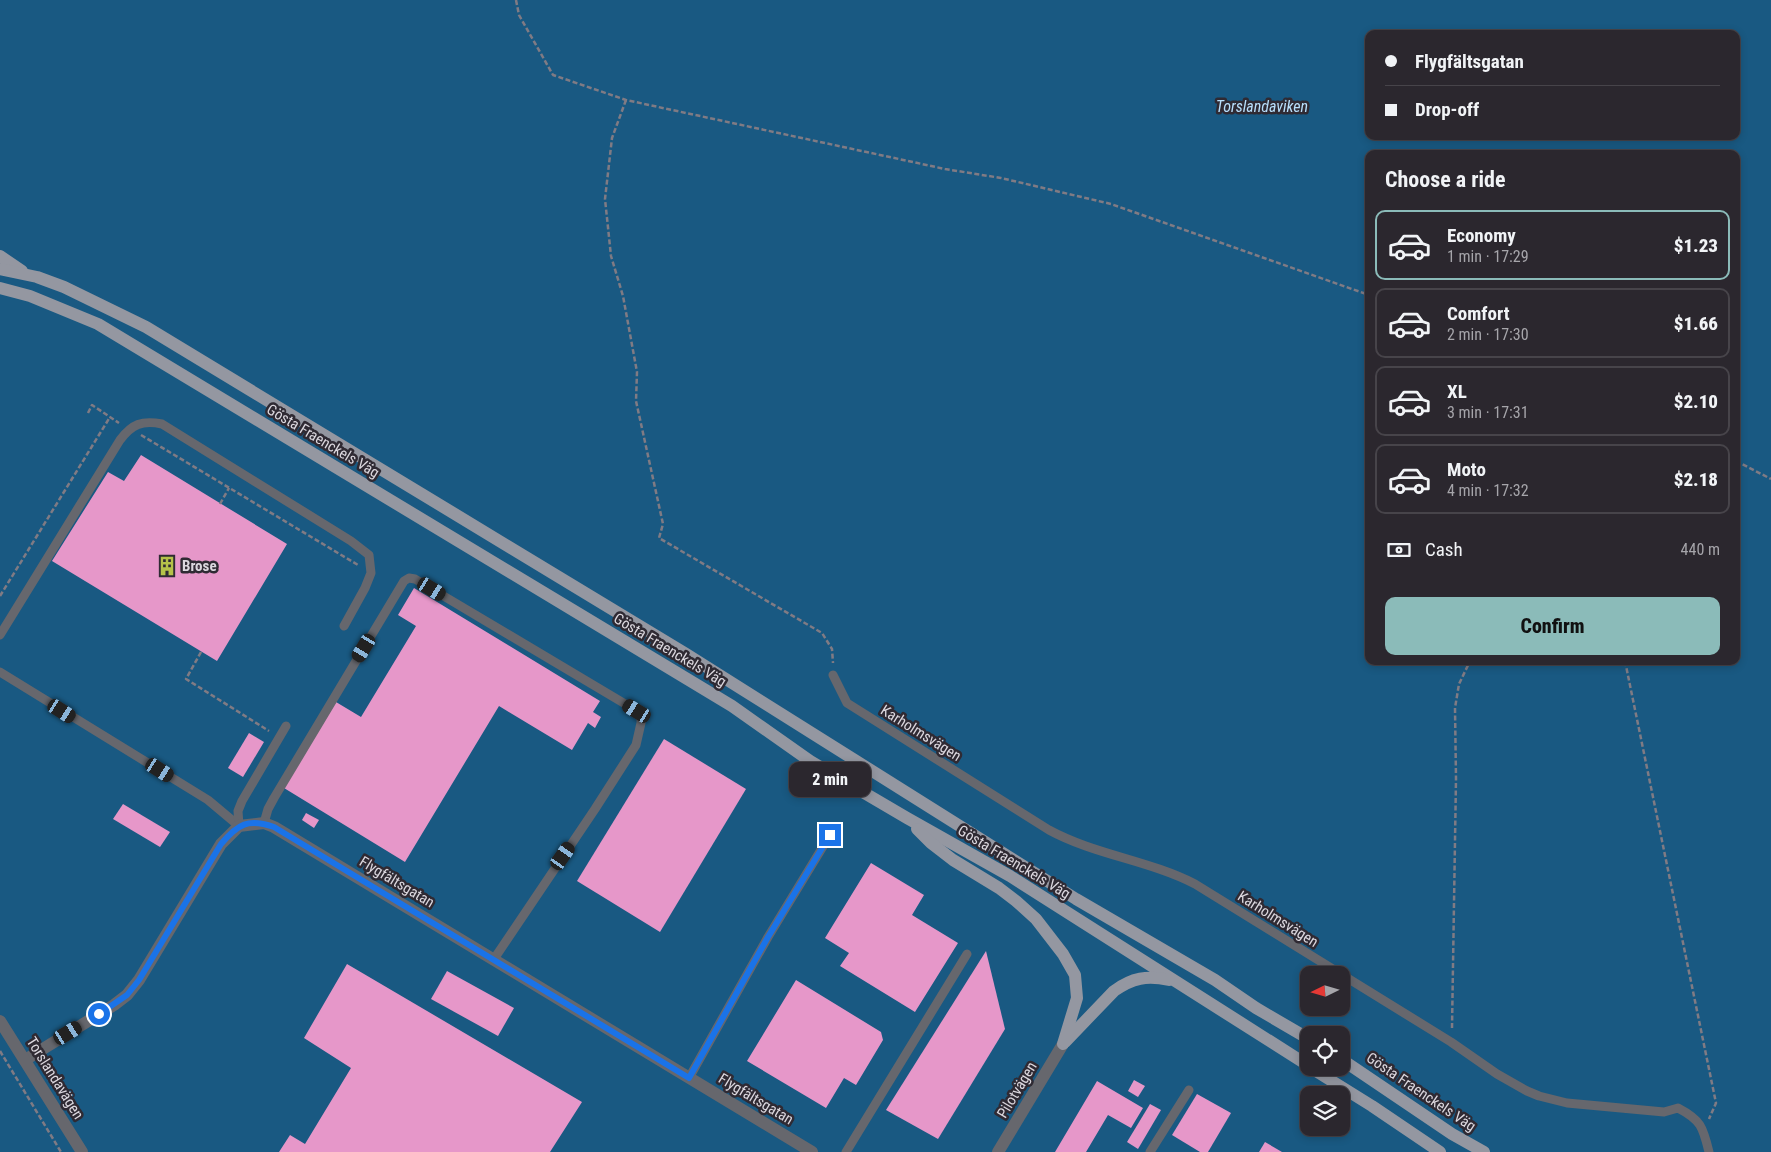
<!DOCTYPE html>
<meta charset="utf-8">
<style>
:root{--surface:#2b272e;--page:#37333a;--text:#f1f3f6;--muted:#a6a5aa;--line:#47444a;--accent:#8bbbb9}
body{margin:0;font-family:"Roboto Condensed",sans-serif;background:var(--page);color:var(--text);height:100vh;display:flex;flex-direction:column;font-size:19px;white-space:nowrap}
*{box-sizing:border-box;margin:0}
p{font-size:16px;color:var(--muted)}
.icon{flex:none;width:28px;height:28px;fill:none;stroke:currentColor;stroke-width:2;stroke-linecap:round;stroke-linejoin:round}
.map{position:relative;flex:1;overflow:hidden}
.panel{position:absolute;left:1365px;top:150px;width:375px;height:515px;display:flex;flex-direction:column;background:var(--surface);border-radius:10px;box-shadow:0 2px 8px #0003,0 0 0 1px var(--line)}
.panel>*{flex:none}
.hud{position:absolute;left:1365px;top:30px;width:375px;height:110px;border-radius:10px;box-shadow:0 2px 8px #0003,0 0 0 1px var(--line);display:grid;align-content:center;height:110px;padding:0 20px;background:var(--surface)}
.needle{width:32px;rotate:265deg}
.fabs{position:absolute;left:1300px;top:966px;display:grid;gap:10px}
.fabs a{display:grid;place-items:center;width:50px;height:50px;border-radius:10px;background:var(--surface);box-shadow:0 2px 8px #0003,0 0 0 1px var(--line);font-size:25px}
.end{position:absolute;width:22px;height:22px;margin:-11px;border:6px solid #1a73e8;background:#fff;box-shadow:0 0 0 2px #fff}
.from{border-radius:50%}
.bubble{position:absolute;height:35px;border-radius:10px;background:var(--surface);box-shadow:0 2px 8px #0003,0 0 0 1px var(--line);font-size:16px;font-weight:800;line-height:35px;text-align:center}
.car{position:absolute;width:15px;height:30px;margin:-15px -8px;border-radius:6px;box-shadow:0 0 4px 1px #0007;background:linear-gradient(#222 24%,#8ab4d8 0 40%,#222 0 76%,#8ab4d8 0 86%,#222 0)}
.hud b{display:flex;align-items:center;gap:18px;height:48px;font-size:19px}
.hud b+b{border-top:1px solid var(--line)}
.hud i{width:12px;height:12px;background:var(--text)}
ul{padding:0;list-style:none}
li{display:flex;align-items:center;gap:15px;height:70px;margin:0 10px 8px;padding:0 10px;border:2px solid var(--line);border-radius:10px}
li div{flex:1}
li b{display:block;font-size:19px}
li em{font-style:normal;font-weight:800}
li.on{border-color:var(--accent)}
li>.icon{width:45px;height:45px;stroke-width:1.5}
h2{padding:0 20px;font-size:22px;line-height:60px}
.pay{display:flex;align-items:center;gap:12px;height:55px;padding:0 20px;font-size:19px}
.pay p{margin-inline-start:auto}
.cta{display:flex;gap:10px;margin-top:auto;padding:10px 20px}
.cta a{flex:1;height:58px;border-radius:10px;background:var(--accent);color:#111;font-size:20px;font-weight:800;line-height:58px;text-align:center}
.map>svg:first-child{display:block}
.water{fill:#195982;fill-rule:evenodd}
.building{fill:#e697c9}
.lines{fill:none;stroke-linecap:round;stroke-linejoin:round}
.path{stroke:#807b84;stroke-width:2.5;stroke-dasharray:5 2.5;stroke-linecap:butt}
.service{stroke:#66676d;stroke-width:9}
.minor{stroke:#66676d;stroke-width:12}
.tertiary{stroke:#66676d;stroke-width:12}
.primary{stroke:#9497a1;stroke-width:12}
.route{stroke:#1a73e8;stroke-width:6}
.labels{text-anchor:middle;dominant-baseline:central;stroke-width:5;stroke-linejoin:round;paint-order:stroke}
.street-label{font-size:15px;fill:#dcd8df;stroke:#2f2a33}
.poi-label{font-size:15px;font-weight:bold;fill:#dcd8df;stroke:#2f2a33;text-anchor:start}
.water-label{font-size:16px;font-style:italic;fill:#b8dffc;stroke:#2f2a33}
</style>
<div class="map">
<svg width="1771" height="1152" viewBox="0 0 1771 1152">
<rect width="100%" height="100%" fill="#39343e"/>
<path class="water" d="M0,0H1771V1152H0ZM1369,34H1736V136H1369ZM1369,154H1736V661H1369ZM1309,975H1341V1008H1309ZM1309,1035H1341V1068H1309ZM1309,1095H1341V1128H1309Z"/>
<g class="building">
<path d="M141,455L287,544L217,661L52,561L108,472L124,481Z"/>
<path d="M414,588L600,701L593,712L601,717L595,728L588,723L572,750L499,706L405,862L284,788L336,702L361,717L416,626L398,615Z"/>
<path d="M249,733L264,742L243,777L228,768Z"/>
<path d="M664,739L746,789L660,932L577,881Z"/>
<path d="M123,804L170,832L160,847L113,819Z"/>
<path d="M306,813L319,820L314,828L302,820Z"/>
<path d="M871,863L924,895L912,915L958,943L915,1012L840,966L849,953L825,938Z"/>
<path d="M986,951L1005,1029L938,1139L886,1110Z"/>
<path d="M347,964L582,1102L550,1152H279L290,1135L305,1144L351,1068L304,1038Z"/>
<path d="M447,971L514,1008L498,1036L431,999Z"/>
<path d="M796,980L881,1032L883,1040L856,1085L844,1078L826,1108L747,1061Z"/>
<path d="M1134,1080L1145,1086L1138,1097L1128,1091Z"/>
<path d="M1097,1081L1143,1108L1131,1128L1108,1115L1086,1152H1055Z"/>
<path d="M1197,1094L1231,1113L1208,1152H1200L1172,1135Z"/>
<path d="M1150,1104L1161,1110L1138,1149L1127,1142Z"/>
<path d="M1265,1142L1282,1152H1259Z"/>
</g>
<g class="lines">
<g class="path">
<path d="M516,0L519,15L553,75L626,100L945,169L1001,178L1111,204L1369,295"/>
<path d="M626,100L612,138L605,199L611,256L623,296L637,372L636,401L663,524L659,538L822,633L832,649L833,663"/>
<path d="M88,413L92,405L119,423"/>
<path d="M141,435L358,565"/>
<path d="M1736,461L1771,479"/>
<path d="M220,504L229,488"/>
<path d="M0,596L110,417"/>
<path d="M201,652L186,679L269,731"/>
<path d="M1625,661L1716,1103L1709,1119"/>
<path d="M1452,1028L1456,779L1455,708L1459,684L1470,661"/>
<path d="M0,1051L61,1152"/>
</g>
<g class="service">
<path d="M0,635L120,440C132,424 142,420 162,424L351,541L369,555L371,573L365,588L344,626"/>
<path d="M0,672L208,800L239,826"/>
<path d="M833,675L847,703L1049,830C1095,855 1148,860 1195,884L1451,1042L1497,1074L1527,1091L1539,1096L1567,1103L1664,1112L1678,1108C1701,1120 1703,1127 1709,1152"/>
<path d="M264,823L268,809L274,798L404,581L409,578L415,579L637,711L641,715V723L636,745L595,809L494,959"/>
<path d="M239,826L238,811L242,801L286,726"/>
<path d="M689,1078L768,937L830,835"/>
<path d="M846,1152L967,954"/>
<path d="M1150,1152L1189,1090"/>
</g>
<g class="minor">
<path d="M25,1060L114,1005L127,995L139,980L221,844L239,826L264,823L274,827L812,1152"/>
<path d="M998,1152L1063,1044"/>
</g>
<path class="tertiary" d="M0,1021L82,1152"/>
<g class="primary">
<path d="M0,256L22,271"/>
<path d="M0,269L37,277L64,287L146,327L686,654L1076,899L1215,980L1256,1008L1309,1039"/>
<path d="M0,288L30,296L98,324L732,706L810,761L907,818L1010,876L1309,1066"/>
<path d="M917,829L931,843L953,860L999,888L1016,901L1036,919L1063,954L1075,975L1077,998L1063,1044"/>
<path d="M1065,1042L1114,991C1132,978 1147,975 1169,980"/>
<path d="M1341,1059L1452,1134L1484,1152"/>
<path d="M1311,1068L1372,1106L1440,1152"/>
</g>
</g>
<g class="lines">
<path class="route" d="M99,1014L127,995L139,980L221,844C238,824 248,818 274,827L689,1078L768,937L830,835"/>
</g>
<defs>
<symbol id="building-bare" viewBox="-9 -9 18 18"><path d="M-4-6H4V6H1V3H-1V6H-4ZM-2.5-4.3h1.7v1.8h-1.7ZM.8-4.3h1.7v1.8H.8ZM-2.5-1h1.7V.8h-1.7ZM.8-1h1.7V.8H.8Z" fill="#b5c24a" stroke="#2f2a33" stroke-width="2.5" paint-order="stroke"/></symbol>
</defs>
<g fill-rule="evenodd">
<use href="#building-bare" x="153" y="552" width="28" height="28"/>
</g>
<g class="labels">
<g class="street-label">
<text transform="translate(323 441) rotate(31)">Gösta Fraenckels Väg</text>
<text transform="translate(670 650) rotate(31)">Gösta Fraenckels Väg</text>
<text transform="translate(921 733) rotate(32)">Karholmsvägen</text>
<text transform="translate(1014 862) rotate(31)">Gösta Fraenckels Väg</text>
<text transform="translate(397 882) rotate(31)">Flygfältsgatan</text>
<text transform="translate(1278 919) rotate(32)">Karholmsvägen</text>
<text transform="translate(55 1078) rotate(58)">Torslandavägen</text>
<text transform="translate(1017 1090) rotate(-59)">Pilotvägen</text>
<text transform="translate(1421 1092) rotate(34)">Gösta Fraenckels Väg</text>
<text transform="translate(756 1099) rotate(31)">Flygfältsgatan</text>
</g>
<g class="poi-label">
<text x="182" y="566">Brose</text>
</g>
<g class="water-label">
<text x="1262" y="106">Torslandaviken</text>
</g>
</g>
</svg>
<div class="fabs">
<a><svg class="needle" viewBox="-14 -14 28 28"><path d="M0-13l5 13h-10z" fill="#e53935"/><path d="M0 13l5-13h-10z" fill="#a6a5aa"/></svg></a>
<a><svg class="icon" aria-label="locate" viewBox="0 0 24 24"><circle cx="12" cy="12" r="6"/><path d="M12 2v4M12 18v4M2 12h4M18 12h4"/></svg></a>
<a><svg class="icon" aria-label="layers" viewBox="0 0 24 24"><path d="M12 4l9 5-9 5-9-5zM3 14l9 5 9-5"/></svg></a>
</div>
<i class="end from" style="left:99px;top:1014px"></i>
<i class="end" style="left:830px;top:835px"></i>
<div class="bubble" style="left:789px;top:762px;width:82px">2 min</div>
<i class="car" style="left:432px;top:589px;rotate:121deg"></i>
<i class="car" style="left:364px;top:648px;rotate:211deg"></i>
<i class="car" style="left:62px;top:711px;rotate:122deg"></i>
<i class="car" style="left:637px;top:711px;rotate:301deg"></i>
<i class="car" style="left:160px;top:770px;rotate:122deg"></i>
<i class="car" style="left:563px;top:856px;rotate:35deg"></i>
<i class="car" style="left:68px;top:1033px;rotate:59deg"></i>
<div class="hud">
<b><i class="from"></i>Flygfältsgatan</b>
<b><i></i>Drop-off</b>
</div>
<section class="panel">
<h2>Choose a ride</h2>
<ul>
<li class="on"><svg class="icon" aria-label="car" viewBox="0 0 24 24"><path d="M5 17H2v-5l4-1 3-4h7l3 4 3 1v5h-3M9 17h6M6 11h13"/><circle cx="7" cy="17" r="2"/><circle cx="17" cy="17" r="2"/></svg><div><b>Economy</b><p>1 min · 17:29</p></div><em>$1.23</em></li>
<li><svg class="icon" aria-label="car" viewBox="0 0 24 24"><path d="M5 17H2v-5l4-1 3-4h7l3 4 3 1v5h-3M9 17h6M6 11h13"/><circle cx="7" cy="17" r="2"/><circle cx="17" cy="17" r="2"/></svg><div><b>Comfort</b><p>2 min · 17:30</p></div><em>$1.66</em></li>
<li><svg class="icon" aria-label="car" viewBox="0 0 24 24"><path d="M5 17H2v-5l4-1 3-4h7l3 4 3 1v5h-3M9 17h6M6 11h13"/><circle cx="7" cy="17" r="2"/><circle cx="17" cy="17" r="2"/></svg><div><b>XL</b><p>3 min · 17:31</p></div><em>$2.10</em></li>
<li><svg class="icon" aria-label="car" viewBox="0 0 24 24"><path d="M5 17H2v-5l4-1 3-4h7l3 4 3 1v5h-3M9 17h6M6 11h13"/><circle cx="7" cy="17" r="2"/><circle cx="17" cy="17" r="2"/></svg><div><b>Moto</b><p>4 min · 17:32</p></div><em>$2.18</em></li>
</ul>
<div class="pay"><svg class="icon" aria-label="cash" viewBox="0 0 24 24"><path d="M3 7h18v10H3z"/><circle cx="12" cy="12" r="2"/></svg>Cash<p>440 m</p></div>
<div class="cta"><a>Confirm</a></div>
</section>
</div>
